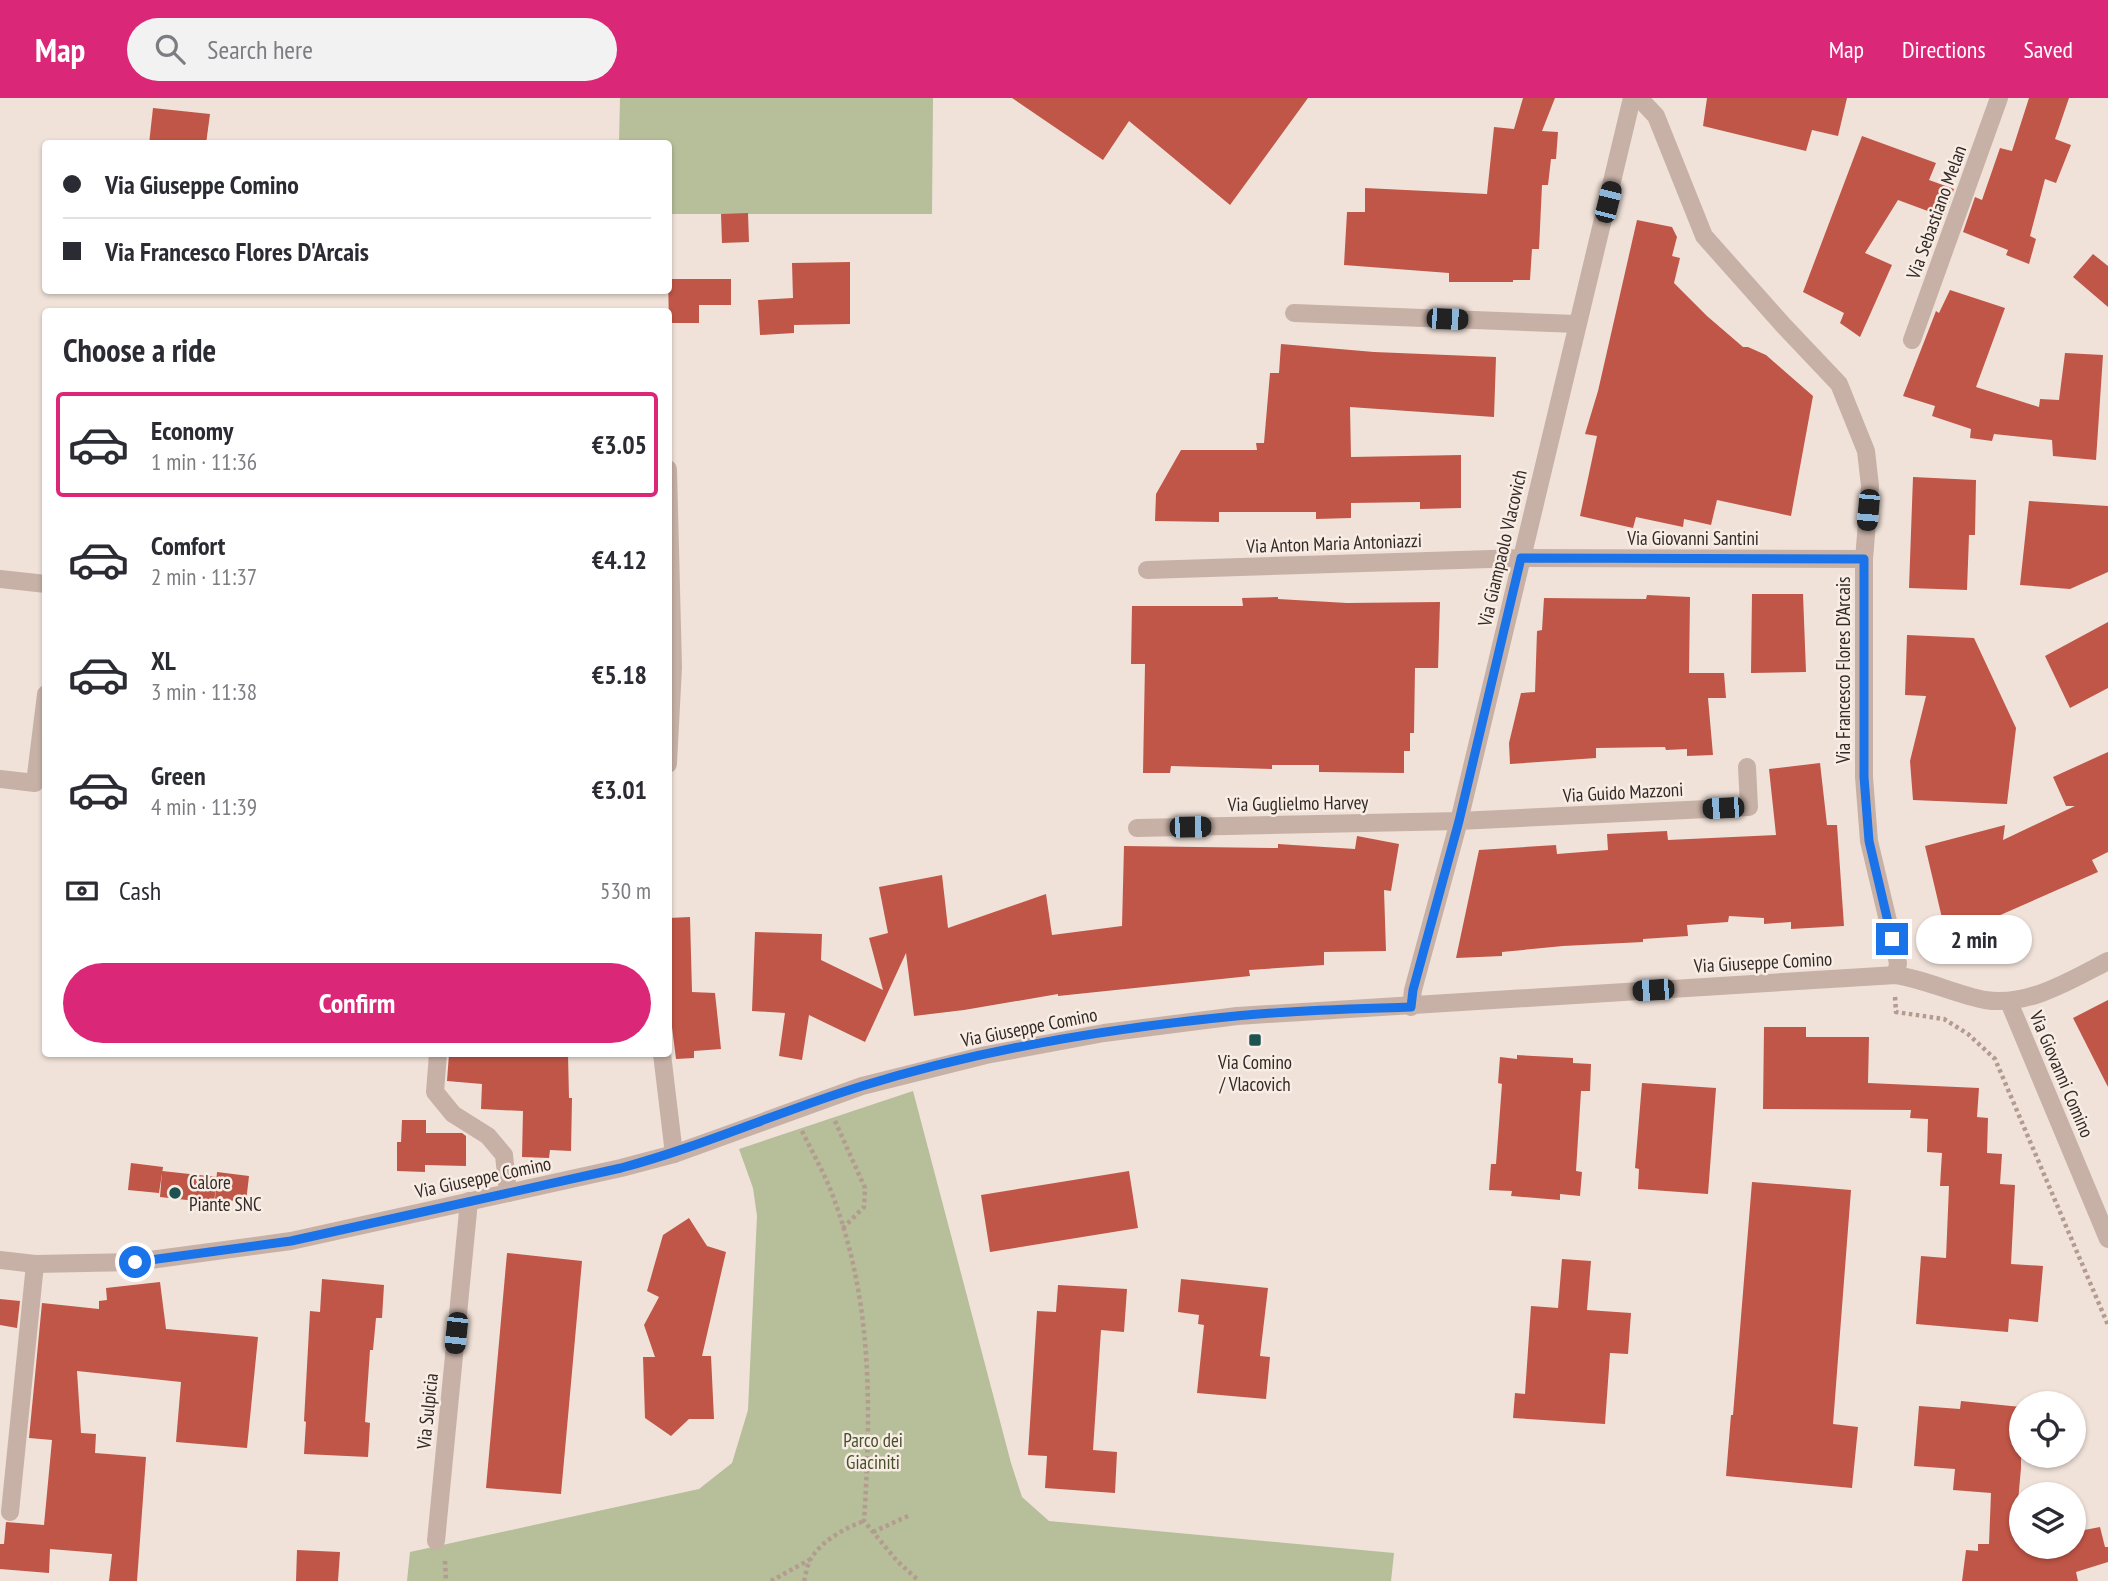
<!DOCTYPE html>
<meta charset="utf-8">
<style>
:root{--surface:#fff;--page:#f2f2f3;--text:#2b2b33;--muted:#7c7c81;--line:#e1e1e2;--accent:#db2777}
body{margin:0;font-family:"PT Sans Narrow",sans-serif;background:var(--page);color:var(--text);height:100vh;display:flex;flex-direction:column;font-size:26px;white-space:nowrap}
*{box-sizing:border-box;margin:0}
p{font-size:23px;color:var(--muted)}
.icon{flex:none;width:38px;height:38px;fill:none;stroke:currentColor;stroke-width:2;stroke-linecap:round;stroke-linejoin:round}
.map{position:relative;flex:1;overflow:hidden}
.side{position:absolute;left:42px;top:210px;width:630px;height:749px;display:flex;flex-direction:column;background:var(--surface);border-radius:7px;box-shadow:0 2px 5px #0004}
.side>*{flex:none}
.hud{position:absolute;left:42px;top:42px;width:630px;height:154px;border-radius:7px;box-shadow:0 2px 5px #0004;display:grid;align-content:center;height:154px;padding:0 21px;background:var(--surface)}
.tools{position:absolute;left:2009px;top:1293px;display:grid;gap:14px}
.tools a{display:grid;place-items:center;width:77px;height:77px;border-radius:50%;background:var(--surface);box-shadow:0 2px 5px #0004;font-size:35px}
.end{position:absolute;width:32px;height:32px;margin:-16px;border:9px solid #1a73e8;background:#fff;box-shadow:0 0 0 4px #fff}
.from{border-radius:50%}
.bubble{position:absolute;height:49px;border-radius:24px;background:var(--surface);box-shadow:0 2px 5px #0004;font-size:23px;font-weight:800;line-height:49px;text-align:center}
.car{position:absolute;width:21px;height:42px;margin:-21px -10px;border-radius:9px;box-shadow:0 0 5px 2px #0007;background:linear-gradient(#222 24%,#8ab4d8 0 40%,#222 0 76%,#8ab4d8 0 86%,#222 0)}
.hud b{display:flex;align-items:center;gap:24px;height:66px;font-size:26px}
.hud b+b{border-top:2px solid var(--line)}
.hud i{width:18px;height:18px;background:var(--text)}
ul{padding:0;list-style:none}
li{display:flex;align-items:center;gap:21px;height:105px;margin:0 14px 10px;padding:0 7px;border:4px solid transparent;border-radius:7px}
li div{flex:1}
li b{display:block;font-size:26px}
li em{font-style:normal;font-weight:800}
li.selected{border-color:var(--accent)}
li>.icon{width:63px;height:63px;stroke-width:1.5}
h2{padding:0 21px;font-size:32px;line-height:84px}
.pay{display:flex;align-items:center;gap:18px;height:77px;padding:0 21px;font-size:26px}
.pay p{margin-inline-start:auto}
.action{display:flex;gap:14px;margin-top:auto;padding:14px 21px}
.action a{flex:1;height:80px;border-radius:42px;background:var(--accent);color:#fff;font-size:28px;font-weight:800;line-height:80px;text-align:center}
header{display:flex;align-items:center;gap:42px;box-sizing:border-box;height:98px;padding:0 35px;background:var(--accent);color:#fff}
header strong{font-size:33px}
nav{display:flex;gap:38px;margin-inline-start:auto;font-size:24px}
.search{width:490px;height:63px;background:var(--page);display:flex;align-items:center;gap:18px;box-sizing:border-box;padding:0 24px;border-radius:38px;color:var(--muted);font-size:26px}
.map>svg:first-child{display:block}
.green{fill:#b6be9a}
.building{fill:#c05647}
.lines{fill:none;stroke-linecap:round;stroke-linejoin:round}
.path{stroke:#b39b90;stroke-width:4.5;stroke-dasharray:3.5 3.5;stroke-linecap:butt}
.service{stroke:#c7b1a6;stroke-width:18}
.minor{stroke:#c7b1a6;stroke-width:18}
.route{stroke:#1a73e8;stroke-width:9}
.poi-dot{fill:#1e5250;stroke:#f8ede5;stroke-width:2.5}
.labels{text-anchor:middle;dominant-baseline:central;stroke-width:5;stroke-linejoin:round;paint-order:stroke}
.street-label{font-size:19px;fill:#332926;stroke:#f8ede5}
.poi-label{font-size:19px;fill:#332926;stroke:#f8ede5}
.park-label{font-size:19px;fill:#47502b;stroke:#f8ede5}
</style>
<header>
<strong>Map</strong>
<div class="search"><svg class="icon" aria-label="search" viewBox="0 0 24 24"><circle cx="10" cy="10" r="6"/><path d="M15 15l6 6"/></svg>Search here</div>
<nav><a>Map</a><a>Directions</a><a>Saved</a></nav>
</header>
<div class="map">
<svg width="2108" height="1483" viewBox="0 0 2108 1483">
<rect width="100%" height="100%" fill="#f0e2d9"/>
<g class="green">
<path d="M620,0H933L932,116H669L668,46H619Z"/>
<path d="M913,993L1011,1365L1022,1399L1049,1423L1394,1455L1391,1483H407L410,1454L699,1391L732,1365L748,1312L757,1118L753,1090L739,1051Z"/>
</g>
<g class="building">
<path d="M1012,0H1308L1230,107L1129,23L1103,62Z"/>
<path d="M1523,0H1555L1542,33L1558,34L1556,61H1551L1548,87H1542L1539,151H1532L1530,182H1513V184H1449V175L1344,167L1347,114H1365V90L1487,96L1494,29L1514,31Z"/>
<path d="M1707,0H1847L1838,38L1812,32L1806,53L1703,28Z"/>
<path d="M2029,0H2069L2055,41L2071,47L2056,85L2045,81L2030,138L2036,141L2029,166L2006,157L2008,152L1963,134L1975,99L1982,102L2000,50L2012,53Z"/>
<path d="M153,10L210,16L206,46H149Z"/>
<path d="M1862,38L1936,65L1929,82L1954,91L1944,119L1898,102L1865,155L1892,167L1860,239L1840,225L1844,215L1803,194Z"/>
<path d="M748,115L749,144L722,145L721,116Z"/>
<path d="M1637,122L1672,129L1677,139L1672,158L1680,160L1674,185L1707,218L1743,249H1748L1766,257L1813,298L1791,418L1717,402L1711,427L1684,421L1683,429L1636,419L1633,430L1580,418L1597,338L1585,336L1598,293Z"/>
<path d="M2093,156L2108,168V209L2073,179Z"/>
<path d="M850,164V226L794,227V235L760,237L758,202L793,200L792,165Z"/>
<path d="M668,181H731V207H699V225H669Z"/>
<path d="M1950,192L2005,210L1976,289L2039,309L2040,301L2059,302L2065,255L2103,257L2096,362L2053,358L2052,342L1994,336L1992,343L1970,340L1971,331L1932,318L1935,308L1903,298L1936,213L1939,215Z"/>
<path d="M1281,246L1374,254L1496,259L1494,319L1350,309L1351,359L1461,357V410L1420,411V404L1351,405V420L1316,421V414H1219V424L1155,423L1156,396L1181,352H1257L1256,345H1264L1270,275H1279Z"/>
<path d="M1913,379L1976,382L1975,437H1969L1967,492L1909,490Z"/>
<path d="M2029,403L2108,408V474L2070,491L2020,487Z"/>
<path d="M1752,496H1803L1806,574L1751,575Z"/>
<path d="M1647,497L1690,499L1689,575H1724L1726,600H1708L1713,657L1687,658V651L1666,652L1665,649L1596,650V660L1510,666L1509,645L1521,595L1535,594L1537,533L1542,532L1544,500L1646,501Z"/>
<path d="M1278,499V501L1347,505L1440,504L1438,570H1415L1414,635H1410V653H1404V675L1319,674V667H1272V671L1171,668L1170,675H1143L1145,566H1131L1132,508H1243L1242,500Z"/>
<path d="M2108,524V590L2070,610L2045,558Z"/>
<path d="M1907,537L1974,540L2016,630L2007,706L1913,702L1910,663L1926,598L1905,597Z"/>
<path d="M2108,654V754L2092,762L2098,774L1989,822L1991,827L1961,835L1957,817L1942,820L1925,748L2005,727L2003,742L2075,708H2066L2053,679Z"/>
<path d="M1820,665L1827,727H1837L1844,828L1791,831V824L1764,826V820L1729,818L1728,824L1687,827L1688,838L1643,841V844L1563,848L1502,854V858L1456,860L1479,752L1556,747L1557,756L1608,752L1607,736L1667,733L1668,742L1776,737L1769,671Z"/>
<path d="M1357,738L1399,746L1391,793L1384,792L1386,853L1324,854V867L1249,872L1250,878L1058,898V896L964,912L914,918L906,855L865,944L809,917L802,962L779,958L785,915L752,913L755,834L822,836L821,862L883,892L869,840L888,835L879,789L942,777L948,830L1046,796L1052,837L1122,828L1124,748L1278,750V746L1355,751Z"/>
<path d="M690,819L692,894L715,895L721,951L694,953V960L676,961L668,897V820Z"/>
<path d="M2108,902V989L2073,920Z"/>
<path d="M1764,929H1806V939H1869L1868,985L1979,990L1977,1019L1988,1020L1987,1055L2002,1056L2000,1086L2015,1087L2011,1166L2043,1168L2038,1224L2009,1221L2008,1234L1916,1226L1921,1158L1946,1160L1949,1088H1940L1942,1055L1927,1054L1928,1021L1910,1020L1911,1012L1763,1011Z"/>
<path d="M449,956H568L569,1000H572L571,1053L550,1052L549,1060L522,1059L523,1013L481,1011L482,986L447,983Z"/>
<path d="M1517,957L1573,960V965L1591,966L1590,993H1581L1576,1073L1582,1074L1580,1098L1560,1096V1102L1511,1098L1512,1093L1489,1092L1491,1066H1496L1502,986L1498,985L1500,959L1517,961Z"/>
<path d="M1642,985L1716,990L1708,1096L1638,1091L1639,1071L1635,1070Z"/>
<path d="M402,1022H426V1035H462L466,1038V1068L425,1067V1074L397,1073V1044H401Z"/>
<path d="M131,1065L163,1069L159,1095L128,1092Z"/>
<path d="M162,1073L217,1079L214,1105L160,1099Z"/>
<path d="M1129,1073L1138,1130L990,1154L981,1097Z"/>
<path d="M217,1074L249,1078L246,1104L215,1101Z"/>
<path d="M1752,1084L1851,1092L1833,1326L1858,1329L1852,1390L1726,1378L1731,1317H1733Z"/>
<path d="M689,1120L707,1148L726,1154L702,1258H711L714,1321H689L671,1338L645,1320L643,1259H655L644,1227L659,1199L647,1193L663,1137Z"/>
<path d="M507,1155L582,1163L561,1396L486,1390Z"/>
<path d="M1562,1161L1591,1163L1587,1212L1631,1215L1628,1256L1610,1255L1605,1326L1513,1320L1515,1295L1525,1296L1531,1208L1558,1210Z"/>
<path d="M322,1181L384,1187L382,1220H376L373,1252H370L365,1324L370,1325L368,1359L304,1356L306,1324L304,1323L310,1213L320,1214Z"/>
<path d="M1181,1181L1268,1190L1260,1258L1270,1259L1266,1301L1197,1295L1204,1227L1198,1226L1199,1217L1178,1214Z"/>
<path d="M160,1184L166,1231L258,1239L247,1350L176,1344L181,1284L77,1273L81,1335L96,1336L95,1355L146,1359L137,1483H109L112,1456L50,1451L49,1475L0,1471V1446H4L6,1424L44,1427L52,1342L29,1340L42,1205L99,1211V1203L107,1202L106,1190Z"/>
<path d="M1058,1187L1127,1191L1124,1234L1101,1232L1093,1352L1117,1354L1115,1395L1045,1390L1047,1358L1028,1357L1037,1213L1056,1214Z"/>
<path d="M0,1201L20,1203L17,1230L0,1227Z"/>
<path d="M1961,1303L2021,1309V1370L2015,1437H2021V1449H2074V1434L2100,1429L2105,1449H2108V1464L2076,1474L2078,1483H1962L1966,1452L1978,1453V1446H1989L1991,1395L1953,1392L1955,1371L1914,1368L1919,1308L1960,1311Z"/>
<path d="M297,1452L340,1454L338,1483H296Z"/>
</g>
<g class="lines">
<g class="path">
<path d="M1895,899L1896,914L1944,921L1968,936L1995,961L2108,1227"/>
<path d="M835,1023L865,1090L864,1109L843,1130"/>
<path d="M802,1033C813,1056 826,1078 834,1101C873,1207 871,1313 864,1423L897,1463L919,1483"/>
<path d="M873,1434L908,1418"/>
<path d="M445,1463L446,1483"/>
<path d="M771,1483L809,1462"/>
<path d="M804,1483C806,1476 807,1467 810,1462C821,1443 845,1430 864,1423"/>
</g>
<g class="service">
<path d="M0,481L46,486"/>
<path d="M0,681L35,685L46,596"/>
<path d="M438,956L435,994L453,1016L488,1038L504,1057L508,1095"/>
</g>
<g class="minor">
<path d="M1639,0L1656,18L1704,138L1784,228L1839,286L1866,353L1870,388L1864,461V679L1869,743L1898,865L1896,877"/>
<path d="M1294,215L1577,226"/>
<path d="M1912,242L1999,0"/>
<path d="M668,371L673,569L668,666"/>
<path d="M1147,472L1522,460L1864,461"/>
<path d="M1137,730L1459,723L1749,709L1747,669"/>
<path d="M2009,904L2108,1141"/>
<path d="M1411,909L1413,892L1459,723L1632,0"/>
<path d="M662,956L674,1056"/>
<path d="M0,1162L35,1166L135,1164L291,1143L621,1070L674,1056L862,988L986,957L1104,935L1237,918L1896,877C1927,882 1955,896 1985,902C2028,909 2071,882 2108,863"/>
<path d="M10,1414L35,1166"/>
<path d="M436,1443L469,1103"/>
</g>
</g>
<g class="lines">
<path class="route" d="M135,1164L291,1143L621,1070C703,1048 780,1013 862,988C982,951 1111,930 1236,918C1294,912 1353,911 1411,909L1413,892L1459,723L1521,460L1864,461V679L1869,743L1892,841"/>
</g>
<g class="poi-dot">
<rect x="1248" y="935" width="14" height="14" rx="3.5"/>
<circle cx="175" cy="1095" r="7"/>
</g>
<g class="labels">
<g class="street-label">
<text transform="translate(1936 114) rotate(-70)">Via Sebastiano Melan</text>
<text x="1693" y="440">Via Giovanni Santini</text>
<text transform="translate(1334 445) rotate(-2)">Via Anton Maria Antoniazzi</text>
<text transform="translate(1502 450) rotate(-77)">Via Giampaolo Vlacovich</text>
<text transform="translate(1843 572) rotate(-90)">Via Francesco Flores D'Arcais</text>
<text transform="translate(1623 694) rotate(-3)">Via Guido Mazzoni</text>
<text transform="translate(1298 705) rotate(-1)">Via Guglielmo Harvey</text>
<text transform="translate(1763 864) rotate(-3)">Via Giuseppe Comino</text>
<text transform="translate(1029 929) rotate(-11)">Via Giuseppe Comino</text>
<text transform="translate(2062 976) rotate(67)">Via Giovanni Comino</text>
<text transform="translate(483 1079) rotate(-12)">Via Giuseppe Comino</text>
<text transform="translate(427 1313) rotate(-84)">Via Sulpicia</text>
</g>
<g class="poi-label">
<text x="1255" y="964">Via Comino<tspan x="1255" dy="22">/ Vlacovich</tspan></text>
<text x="189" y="1084" text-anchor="start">Calore<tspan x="189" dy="22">Piante SNC</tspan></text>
</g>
<g class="park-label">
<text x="873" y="1342">Parco dei<tspan x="873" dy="22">Giaciniti</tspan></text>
</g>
</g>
</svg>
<div class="tools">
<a><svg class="icon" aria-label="locate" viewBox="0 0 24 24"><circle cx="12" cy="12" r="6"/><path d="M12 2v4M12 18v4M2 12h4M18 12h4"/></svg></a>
<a><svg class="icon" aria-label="layers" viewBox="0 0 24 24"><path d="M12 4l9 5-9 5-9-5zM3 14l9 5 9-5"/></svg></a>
</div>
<i class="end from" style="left:135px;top:1164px"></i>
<i class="end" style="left:1892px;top:841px"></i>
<div class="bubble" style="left:1916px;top:817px;width:116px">2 min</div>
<i class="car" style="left:1608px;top:104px;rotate:14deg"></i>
<i class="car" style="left:1447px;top:221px;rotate:92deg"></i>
<i class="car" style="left:1868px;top:412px;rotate:185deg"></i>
<i class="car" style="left:1723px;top:710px;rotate:267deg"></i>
<i class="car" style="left:1190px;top:729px;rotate:89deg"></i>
<i class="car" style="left:1653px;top:892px;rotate:266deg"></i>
<i class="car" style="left:456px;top:1235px;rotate:186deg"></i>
<div class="hud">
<b><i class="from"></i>Via Giuseppe Comino</b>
<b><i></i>Via Francesco Flores D'Arcais</b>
</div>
<section class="side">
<h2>Choose a ride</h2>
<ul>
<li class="selected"><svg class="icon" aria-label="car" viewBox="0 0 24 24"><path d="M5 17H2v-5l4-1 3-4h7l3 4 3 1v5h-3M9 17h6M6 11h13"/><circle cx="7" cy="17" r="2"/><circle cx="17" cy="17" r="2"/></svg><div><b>Economy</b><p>1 min · 11:36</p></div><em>€3.05</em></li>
<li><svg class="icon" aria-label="car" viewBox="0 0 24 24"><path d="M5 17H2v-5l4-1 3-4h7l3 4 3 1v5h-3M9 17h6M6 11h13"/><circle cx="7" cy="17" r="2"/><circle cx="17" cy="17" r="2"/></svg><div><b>Comfort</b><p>2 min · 11:37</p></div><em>€4.12</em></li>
<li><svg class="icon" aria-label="car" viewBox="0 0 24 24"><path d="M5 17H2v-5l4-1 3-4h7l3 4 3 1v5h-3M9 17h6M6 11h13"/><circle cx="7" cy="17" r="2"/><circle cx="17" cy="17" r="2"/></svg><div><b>XL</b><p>3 min · 11:38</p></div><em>€5.18</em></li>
<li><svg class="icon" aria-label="car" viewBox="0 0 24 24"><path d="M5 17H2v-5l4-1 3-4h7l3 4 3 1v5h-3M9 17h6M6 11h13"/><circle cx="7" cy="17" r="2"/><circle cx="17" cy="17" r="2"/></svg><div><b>Green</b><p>4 min · 11:39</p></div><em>€3.01</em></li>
</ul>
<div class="pay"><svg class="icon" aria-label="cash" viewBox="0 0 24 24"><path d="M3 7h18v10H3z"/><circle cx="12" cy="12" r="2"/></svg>Cash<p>530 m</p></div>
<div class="action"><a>Confirm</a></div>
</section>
</div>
